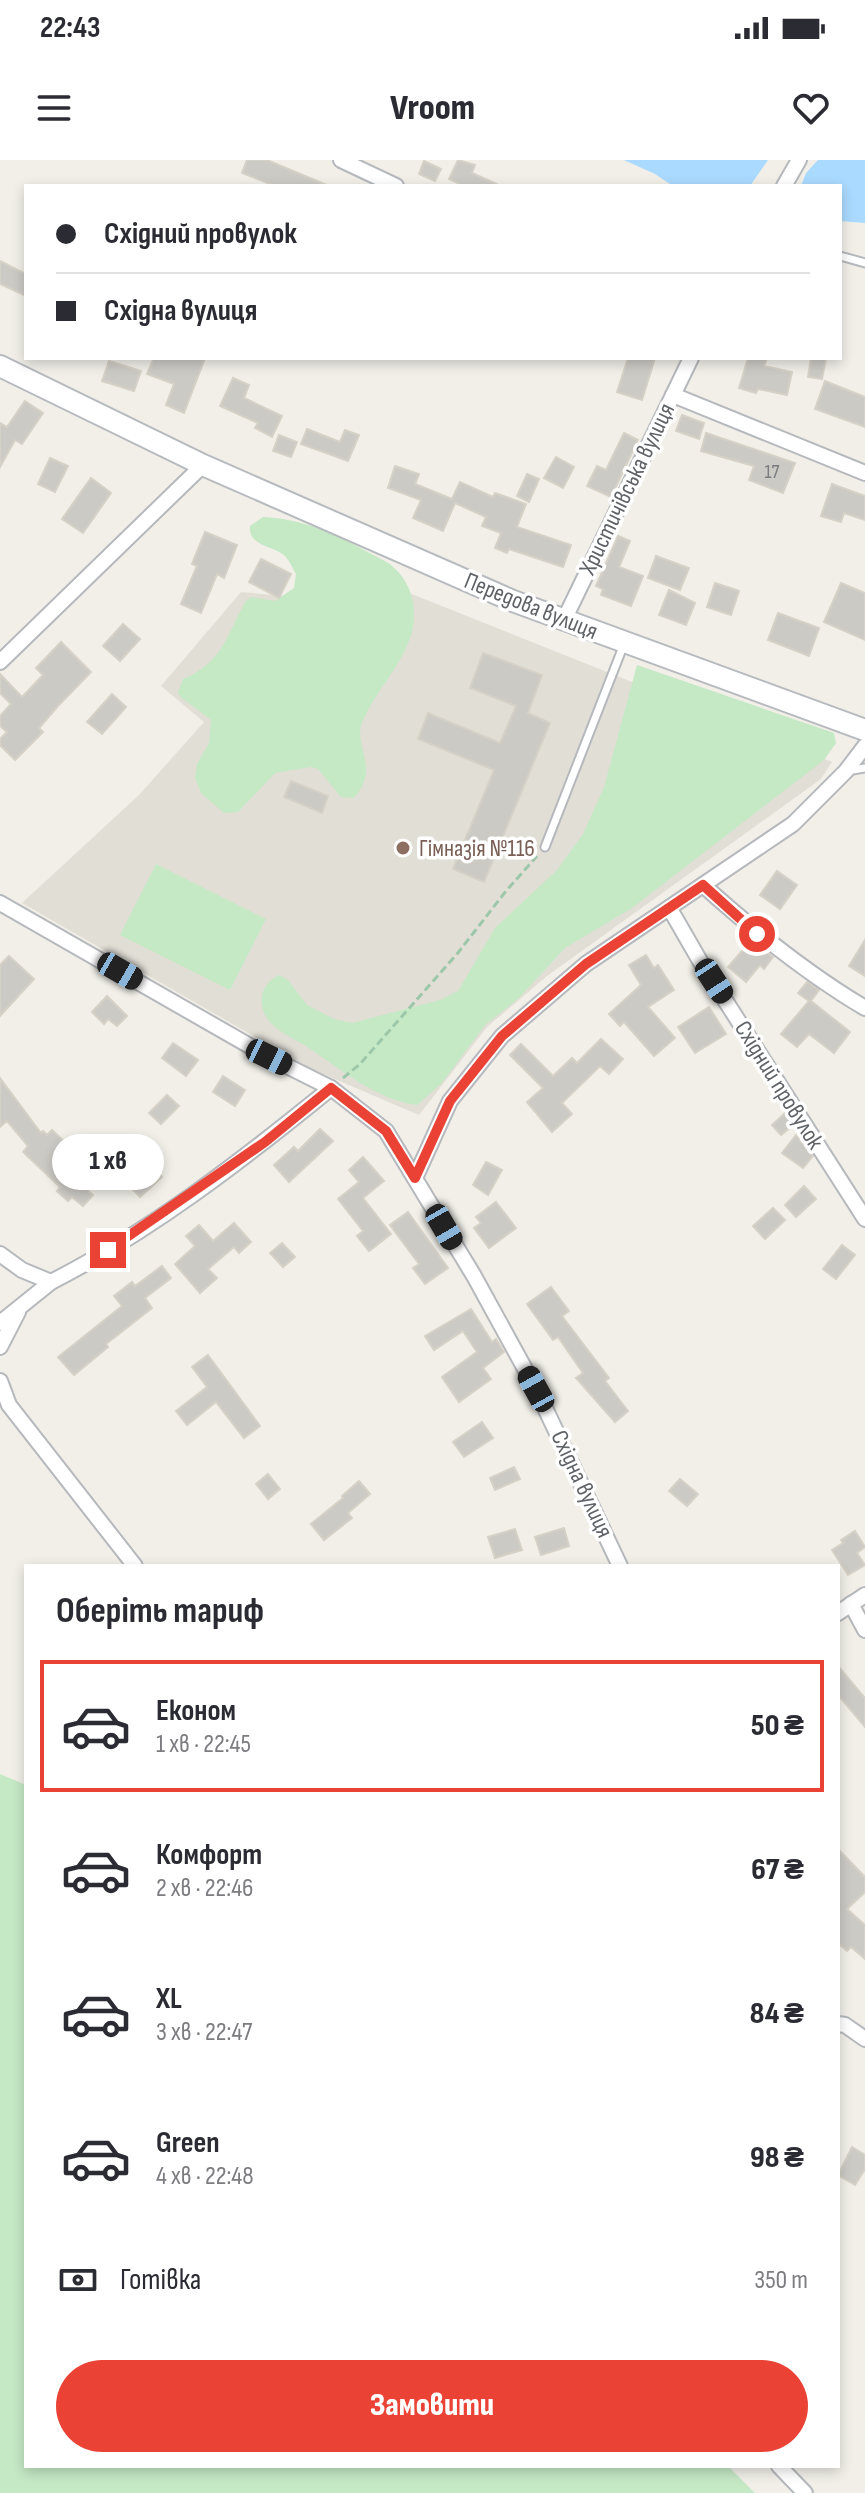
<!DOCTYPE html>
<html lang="uk">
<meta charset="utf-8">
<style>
:root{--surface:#fff;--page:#f2f2f3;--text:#2b2b33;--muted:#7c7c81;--line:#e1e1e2;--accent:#ea4335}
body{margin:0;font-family:"Sofia Sans Condensed",sans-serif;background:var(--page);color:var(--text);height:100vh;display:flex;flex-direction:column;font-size:30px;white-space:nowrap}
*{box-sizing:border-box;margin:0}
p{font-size:26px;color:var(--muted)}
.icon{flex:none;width:44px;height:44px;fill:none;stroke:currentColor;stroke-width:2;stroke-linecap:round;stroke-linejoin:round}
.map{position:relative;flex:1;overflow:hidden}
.sheet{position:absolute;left:24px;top:1404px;width:816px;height:904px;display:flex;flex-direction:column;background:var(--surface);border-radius:0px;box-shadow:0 4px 12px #0003}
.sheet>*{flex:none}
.top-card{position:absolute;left:24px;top:24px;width:818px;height:176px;border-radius:0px;box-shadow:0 4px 12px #0003;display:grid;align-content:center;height:176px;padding:0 32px;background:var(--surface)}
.end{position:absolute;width:36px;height:36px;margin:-18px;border:10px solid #ea4335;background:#fff;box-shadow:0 0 0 4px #fff}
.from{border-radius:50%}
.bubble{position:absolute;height:56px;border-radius:28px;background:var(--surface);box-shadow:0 4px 12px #0003;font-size:26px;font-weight:800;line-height:56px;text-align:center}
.car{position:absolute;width:24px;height:48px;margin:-24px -12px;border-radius:10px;box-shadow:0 0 6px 2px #0007;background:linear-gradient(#222 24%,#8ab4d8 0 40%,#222 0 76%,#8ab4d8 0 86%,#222 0)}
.top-card b{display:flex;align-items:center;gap:28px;height:76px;font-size:30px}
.top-card b+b{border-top:2px solid var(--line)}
.top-card i{width:20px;height:20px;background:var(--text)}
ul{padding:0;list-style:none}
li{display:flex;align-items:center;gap:24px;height:132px;margin:0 16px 12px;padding:0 16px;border:4px solid transparent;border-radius:0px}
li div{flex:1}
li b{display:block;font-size:30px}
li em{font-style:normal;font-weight:800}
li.current{border-color:var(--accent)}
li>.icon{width:72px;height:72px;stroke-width:1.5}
h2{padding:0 32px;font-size:36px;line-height:96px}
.pay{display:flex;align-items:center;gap:20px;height:88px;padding:0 32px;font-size:30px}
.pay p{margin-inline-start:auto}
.primary-button{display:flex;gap:16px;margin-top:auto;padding:16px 32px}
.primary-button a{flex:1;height:92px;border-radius:48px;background:var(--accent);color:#fff;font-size:32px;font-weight:800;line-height:92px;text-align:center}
.status{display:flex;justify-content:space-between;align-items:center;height:56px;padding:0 40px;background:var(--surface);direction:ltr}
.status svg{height:22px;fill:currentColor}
header{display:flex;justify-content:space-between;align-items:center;height:104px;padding:0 32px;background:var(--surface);font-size:36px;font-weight:800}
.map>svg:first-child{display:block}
.education{fill:#e1ded6}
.green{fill:#c5e8c5}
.water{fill:#aadaff}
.building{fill:#cccac5;stroke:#d6d1c6;stroke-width:2}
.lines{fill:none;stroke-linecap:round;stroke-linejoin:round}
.lane-casing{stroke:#b5b8bc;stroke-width:11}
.street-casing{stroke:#b5b8bc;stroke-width:18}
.secondary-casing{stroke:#b6babf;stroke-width:24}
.path{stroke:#9cc7a9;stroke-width:3;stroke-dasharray:8 4;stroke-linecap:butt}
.lane{stroke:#fff;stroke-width:7}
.street{stroke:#fff;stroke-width:14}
.secondary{stroke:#fff;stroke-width:20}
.route{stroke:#ea4335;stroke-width:10}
.education-dot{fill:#8d6e63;stroke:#fff;stroke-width:3}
.labels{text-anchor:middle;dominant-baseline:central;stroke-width:7;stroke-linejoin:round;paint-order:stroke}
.number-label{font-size:20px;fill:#7a7d7f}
.street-label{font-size:24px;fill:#5f6368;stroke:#fff}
.education-label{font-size:24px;fill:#785e54;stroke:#fff;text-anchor:start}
</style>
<div class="status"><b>22:43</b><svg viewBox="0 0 49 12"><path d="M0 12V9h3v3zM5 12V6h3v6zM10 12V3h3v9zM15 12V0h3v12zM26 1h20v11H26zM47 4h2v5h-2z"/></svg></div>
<header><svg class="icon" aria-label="menu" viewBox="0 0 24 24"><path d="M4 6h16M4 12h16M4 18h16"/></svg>Vroom<svg class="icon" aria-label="heart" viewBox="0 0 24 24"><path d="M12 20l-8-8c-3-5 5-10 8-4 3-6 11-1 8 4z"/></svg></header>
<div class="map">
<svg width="865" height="2333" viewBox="0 0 865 2333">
<rect width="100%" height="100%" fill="#f1efe8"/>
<path class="education" d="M314,395L832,602L821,619L547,816L487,867L419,955L309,908L22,743L140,634L204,562L161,526L241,432L297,437Z"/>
<g class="green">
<path d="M263,357C302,359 332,372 366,391C374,396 385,400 392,406C413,423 419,453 410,478C400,508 374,533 362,563C353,588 381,607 354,638L341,637L318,609L311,607L275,613L238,652L224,653L201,633L195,618L197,604L209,583L211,560L182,538L178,533L183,519C222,503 226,477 245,442L251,437L275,441L294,428L296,414C293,409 290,402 286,397C274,385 248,387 250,366Z"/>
<path d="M637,505L834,573L836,583L824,600L632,748L565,788L519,838L485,865L441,924L417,945C376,940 339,908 306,886C296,880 283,874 274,866C256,850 257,826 279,815L288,820L307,845L334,859L352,863L440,840L458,831L495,768L557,710L583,674L604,627Z"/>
<path d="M156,704L266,759L230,830L120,775Z"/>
<path d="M0,1614L26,1625V2306H728L755,2333H0Z"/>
</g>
<g class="water">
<path d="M624,0H768L750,26H673L655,14Z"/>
<path d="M818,0H865V63L840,61V26H801L806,13Z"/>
</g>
<g class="building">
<path d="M247,0H267L329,26H275L242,13Z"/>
<path d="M458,0L475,5L472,13L501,26H464L449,19Z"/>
<path d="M424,1L441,9L435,21L419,14Z"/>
<path d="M0,101L26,114V136L0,124Z"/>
<path d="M154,198H205L184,253L166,245L174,224L147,214Z"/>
<path d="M628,198H655L642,240L617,232Z"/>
<path d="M748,198H767L764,206L792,212L787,235L758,229L756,233L739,228Z"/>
<path d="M811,198H826L822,219L808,217Z"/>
<path d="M109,201L141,211L134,231L102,221Z"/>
<path d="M233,218L249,225L244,238L282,256L272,277L255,268L258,263L220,246Z"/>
<path d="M825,221L865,237V267L815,249Z"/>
<path d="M25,241L43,253L22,284L15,280L0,307V263L7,267Z"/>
<path d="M682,255L704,263L699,279L676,271Z"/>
<path d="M307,269L340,282L345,270L359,275L348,301L301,284Z"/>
<path d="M624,273L638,280L611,337L587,326L597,306L606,310Z"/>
<path d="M706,273L795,303L783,333L749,320L754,306L701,291Z"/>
<path d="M279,275L297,282L291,297L273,291Z"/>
<path d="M556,297L574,307L563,328L544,318Z"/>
<path d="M50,298L68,306L55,332L38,324Z"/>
<path d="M395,306L419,314L415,324L452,339L460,322L493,337L495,333L526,344L517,367L571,385L563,407L509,389L507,393L495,388L501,373L482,366L486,357L455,343L443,371L413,358L421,340L388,328Z"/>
<path d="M527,314L539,319L529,342L517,336Z"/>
<path d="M91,318L111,333L83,373L62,359Z"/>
<path d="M832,324L865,336V360L844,353L841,362L821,356Z"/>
<path d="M205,372L237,385L224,418L217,414L201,453L181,444L197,406L192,404Z"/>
<path d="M618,376L630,381L619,407L643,416L631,446L601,435L603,429L596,426Z"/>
<path d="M656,396L689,408L680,430L648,418Z"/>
<path d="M261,399L291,414L279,438L249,422Z"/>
<path d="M715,423L739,431L731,455L707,447Z"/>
<path d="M841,423L865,433V480L824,462Z"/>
<path d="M669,430L695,443L686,465L659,455Z"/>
<path d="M778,453L819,468L809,496L768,480Z"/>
<path d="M123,464L140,479L120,501L103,486Z"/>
<path d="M61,482L91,512L58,546L39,568L43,572L15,600L0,585V579L7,572L0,566V556L11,544L0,533V514L22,537L43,515L36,508Z"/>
<path d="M483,493L542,515L528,553L550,563L484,722L453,709L494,610L418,579L428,553L500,583L516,546L470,528Z"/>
<path d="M112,534L126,547L102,574L87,562Z"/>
<path d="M291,621L328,636L322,653L284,637Z"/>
<path d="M777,711L797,725L780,749L760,735Z"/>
<path d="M865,780V816L849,806Z"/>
<path d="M748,784L756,791L760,787L773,797L764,809L760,805L746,822L728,807Z"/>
<path d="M646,795L654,808L658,805L674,830L648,847L675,878L654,896L624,862L620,866L609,854L641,825L629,805Z"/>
<path d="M9,796L34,819L0,856V805Z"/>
<path d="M807,822L819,830L811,841L850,872L834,893L809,874L797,887L781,874L809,841L798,833Z"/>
<path d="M107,836L127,856L117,866L108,859L104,864L92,852Z"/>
<path d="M709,847L726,874L695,893L678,867Z"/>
<path d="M601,879L623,899L609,914L600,906L562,943L572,954L552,972L527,942L543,928L510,895L521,884L553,916L572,898L577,903Z"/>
<path d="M173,883L198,900L186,916L162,898Z"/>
<path d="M223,916L245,930L235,946L213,932Z"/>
<path d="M0,918L41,973L43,971L47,975L52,970L68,985L54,999L93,1035L83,1046L72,1037L68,1041L57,1031L60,1027L23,992L28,986L7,961L0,967Z"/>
<path d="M167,935L179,946L161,964L149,953Z"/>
<path d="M785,953L793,965L781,975L772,965Z"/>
<path d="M320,969L333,981L289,1022L274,1005L294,987L298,991Z"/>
<path d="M796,975L813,996L803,1008L782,993Z"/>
<path d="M144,997L162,1017L140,1037L122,1018Z"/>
<path d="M363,997L384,1021L363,1038L391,1074L369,1091L357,1076L363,1071L338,1039L359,1022L349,1010Z"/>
<path d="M486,1002L502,1010L488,1035L473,1025Z"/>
<path d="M804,1026L816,1039L796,1057L785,1045Z"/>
<path d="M496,1042L516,1068L489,1088L474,1068L481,1063L476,1057Z"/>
<path d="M773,1048L785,1060L765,1079L753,1066Z"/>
<path d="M408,1052L448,1108L425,1124L413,1108L419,1104L390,1065Z"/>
<path d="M234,1063L251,1082L239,1093L234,1087L208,1109L217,1118L200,1133L175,1104L195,1086L186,1076L199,1065L213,1081Z"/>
<path d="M282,1083L295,1097L283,1107L270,1093Z"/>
<path d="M842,1085L855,1095L836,1119L823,1109Z"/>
<path d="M162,1106L171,1118L145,1138L152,1148L106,1184L108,1187L74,1215L58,1197L122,1146L114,1136L132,1122L135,1126Z"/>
<path d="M551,1127L569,1151L562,1156L609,1218L605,1221L628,1251L615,1262L576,1218L583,1213L558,1177L553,1180L527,1144Z"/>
<path d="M471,1149L492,1182L496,1179L504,1192L483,1208L491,1219L459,1242L442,1217L477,1192L463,1171L434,1190L425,1176Z"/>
<path d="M208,1195L260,1266L244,1278L216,1242L187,1265L176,1251L207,1227L192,1207Z"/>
<path d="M482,1262L493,1278L464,1297L453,1282Z"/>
<path d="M514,1307L520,1319L495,1330L490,1318Z"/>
<path d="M268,1314L280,1329L268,1339L256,1324Z"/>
<path d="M680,1319L698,1334L687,1346L669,1331Z"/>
<path d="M359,1321L370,1334L348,1353L352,1358L324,1380L311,1364L343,1338L342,1336Z"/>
<path d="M564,1368L569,1386L541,1395L535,1377Z"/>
<path d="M515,1369L522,1390L495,1398L488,1377Z"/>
<path d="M855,1371L865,1387L857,1393L865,1405L848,1415L832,1390L843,1383L841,1380Z"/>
<path d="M838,1506L865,1538V1567L838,1535Z"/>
<path d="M838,1689L865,1717V1732L847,1749L865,1765V1799L851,1787L847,1791L838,1783Z"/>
<path d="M852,1987L865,1995V2009L855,2025L838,2015Z"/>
</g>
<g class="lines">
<defs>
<g id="lane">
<path d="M840,96L865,103"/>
<path d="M847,611L865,608"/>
<path d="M545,687L624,484"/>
</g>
<g id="street">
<path d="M341,0L396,26"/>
<path d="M784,26L799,0"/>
<path d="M673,235L865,313"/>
<path d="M564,460L691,198"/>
<path d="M0,502L203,305"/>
<path d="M703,725C754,771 806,813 865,848"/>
<path d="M0,743L269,897L331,928L386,971L474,1116L536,1229L620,1406"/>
<path d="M670,749L700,801L865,1059"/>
<path d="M415,1018L450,941L502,876L586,804L793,664L846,611L865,586"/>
<path d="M0,1094L22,1110L51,1122C151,1071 244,999 331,928"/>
<path d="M0,1163L51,1122"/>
<path d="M0,1187L18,1152"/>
<path d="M0,1221L9,1245L135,1406"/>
<path d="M851,1444L865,1470"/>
<path d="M838,1453L865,1435"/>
<path d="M838,1864L845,1865L865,1879"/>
<path d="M779,2306L805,2333"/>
</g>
<path id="secondary" d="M0,206L203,305L513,441L865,570"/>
</defs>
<use href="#lane" class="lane-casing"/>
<use href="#street" class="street-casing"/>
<use href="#secondary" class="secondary-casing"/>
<path class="path" d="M343,918L360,904L457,794L506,731L537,696"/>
<use href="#lane" class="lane"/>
<use href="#street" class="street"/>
<use href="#secondary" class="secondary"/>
</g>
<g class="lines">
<path class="route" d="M108,1090L265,982L331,928L386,971L415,1018L450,941L502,876L586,804L703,725L757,774"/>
</g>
<circle class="education-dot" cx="403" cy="688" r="8"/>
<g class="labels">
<g class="number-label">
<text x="772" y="312">17</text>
</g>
<g class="street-label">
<text transform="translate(627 329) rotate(-64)">Христичівська вулиця</text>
<text transform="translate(531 446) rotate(22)">Передова вулиця</text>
<text transform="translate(779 925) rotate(58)">Східний провулок</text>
<text transform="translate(582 1324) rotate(65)">Східна вулиця</text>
</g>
<g class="education-label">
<text x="419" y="688">Гімназія №116</text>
</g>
</g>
</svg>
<i class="end from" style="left:757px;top:774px"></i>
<i class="end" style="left:108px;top:1090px"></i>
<div class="bubble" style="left:52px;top:974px;width:112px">1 хв</div>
<i class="car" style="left:120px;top:811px;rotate:120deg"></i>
<i class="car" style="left:714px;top:821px;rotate:147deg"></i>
<i class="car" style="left:269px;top:897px;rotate:116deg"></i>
<i class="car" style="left:444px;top:1067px;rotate:150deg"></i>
<i class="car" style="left:536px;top:1229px;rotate:331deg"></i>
<div class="top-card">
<b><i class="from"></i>Східний провулок</b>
<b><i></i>Східна вулиця</b>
</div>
<section class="sheet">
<h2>Оберіть тариф</h2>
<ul>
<li class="current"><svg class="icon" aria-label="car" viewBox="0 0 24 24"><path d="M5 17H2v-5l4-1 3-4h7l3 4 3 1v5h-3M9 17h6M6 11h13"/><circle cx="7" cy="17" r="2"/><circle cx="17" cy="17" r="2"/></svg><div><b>Економ</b><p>1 хв · 22:45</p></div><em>50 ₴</em></li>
<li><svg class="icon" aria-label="car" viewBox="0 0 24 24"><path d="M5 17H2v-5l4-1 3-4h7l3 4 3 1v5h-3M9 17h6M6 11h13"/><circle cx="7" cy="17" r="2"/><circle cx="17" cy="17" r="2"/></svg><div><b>Комфорт</b><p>2 хв · 22:46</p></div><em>67 ₴</em></li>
<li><svg class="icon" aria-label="car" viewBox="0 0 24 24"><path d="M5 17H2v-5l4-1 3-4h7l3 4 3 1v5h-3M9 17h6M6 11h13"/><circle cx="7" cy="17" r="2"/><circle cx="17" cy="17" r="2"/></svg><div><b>XL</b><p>3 хв · 22:47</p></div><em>84 ₴</em></li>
<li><svg class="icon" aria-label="car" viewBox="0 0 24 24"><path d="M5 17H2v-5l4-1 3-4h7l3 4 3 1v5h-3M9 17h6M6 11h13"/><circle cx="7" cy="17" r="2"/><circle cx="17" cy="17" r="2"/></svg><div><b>Green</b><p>4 хв · 22:48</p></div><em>98 ₴</em></li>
</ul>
<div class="pay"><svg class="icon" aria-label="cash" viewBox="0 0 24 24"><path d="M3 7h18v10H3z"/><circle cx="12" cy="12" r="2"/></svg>Готівка<p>350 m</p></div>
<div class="primary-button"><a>Замовити</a></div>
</section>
</div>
